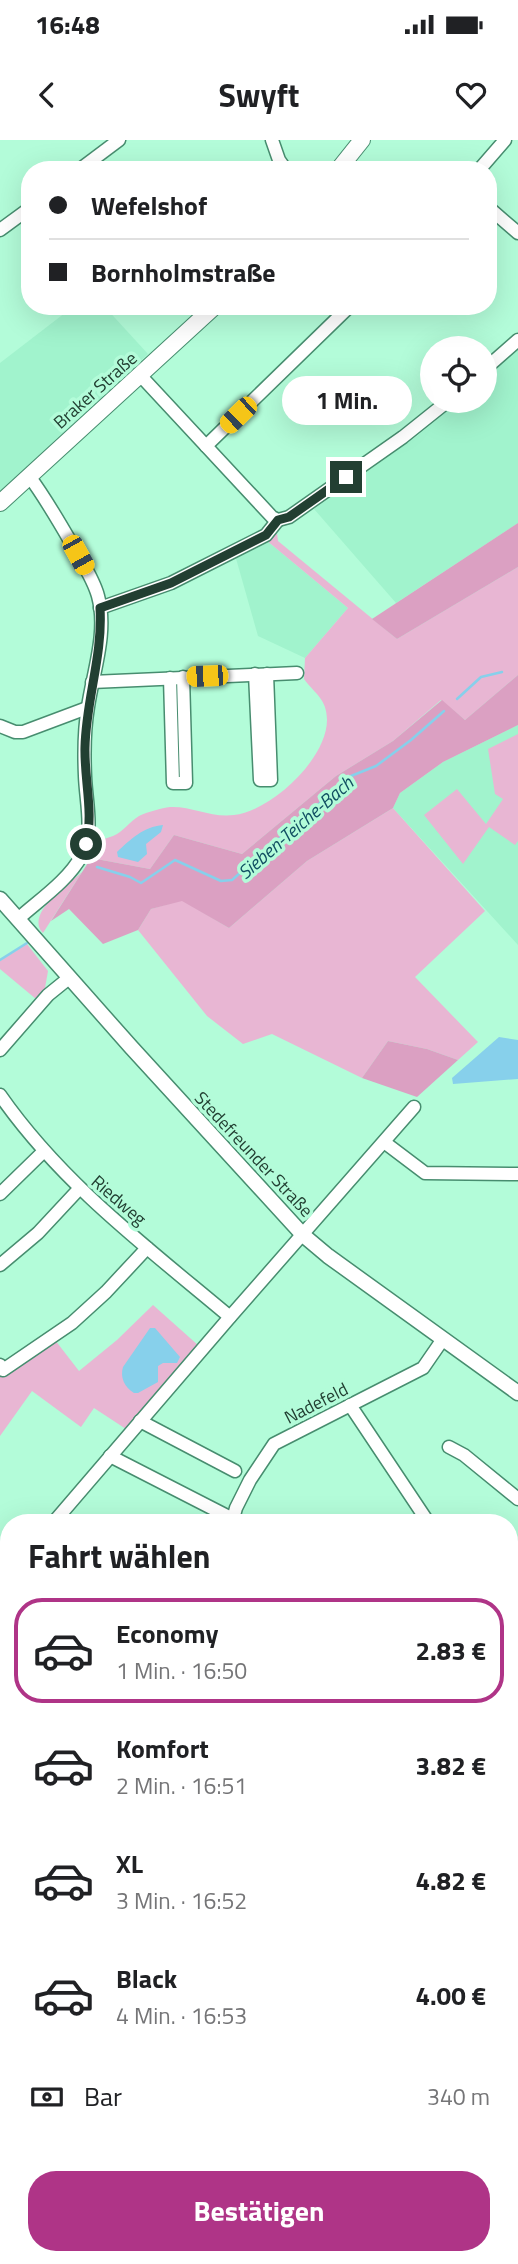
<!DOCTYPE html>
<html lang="de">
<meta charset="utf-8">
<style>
:root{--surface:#fff;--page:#f2f2f2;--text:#202124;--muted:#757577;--line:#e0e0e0;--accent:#af3487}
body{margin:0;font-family:"Titillium Web",sans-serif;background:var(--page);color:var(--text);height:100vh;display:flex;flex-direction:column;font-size:26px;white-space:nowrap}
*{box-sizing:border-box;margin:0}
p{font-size:23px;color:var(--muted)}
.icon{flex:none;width:38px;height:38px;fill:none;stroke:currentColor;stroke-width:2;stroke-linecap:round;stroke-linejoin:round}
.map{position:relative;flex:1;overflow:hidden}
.drawer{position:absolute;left:0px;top:1374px;width:518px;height:751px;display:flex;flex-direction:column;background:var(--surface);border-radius:28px 28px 0 0;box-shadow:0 7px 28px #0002}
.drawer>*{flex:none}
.top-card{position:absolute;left:21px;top:21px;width:476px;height:154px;border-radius:28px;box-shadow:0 7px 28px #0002;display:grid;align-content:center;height:154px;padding:0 28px;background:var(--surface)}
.controls{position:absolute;left:420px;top:196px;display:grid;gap:14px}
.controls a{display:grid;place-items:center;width:77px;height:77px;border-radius:50%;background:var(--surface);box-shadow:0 7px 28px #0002;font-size:35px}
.end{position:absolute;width:32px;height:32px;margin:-16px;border:9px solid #223f32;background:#fff;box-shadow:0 0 0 4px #fff}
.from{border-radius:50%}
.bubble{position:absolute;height:49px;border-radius:24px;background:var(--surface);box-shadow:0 7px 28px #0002;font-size:23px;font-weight:700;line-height:49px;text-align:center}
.car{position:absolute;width:21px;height:42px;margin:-21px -10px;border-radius:9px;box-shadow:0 0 5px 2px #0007;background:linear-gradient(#f5c518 24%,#345 0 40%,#f5c518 0 76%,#345 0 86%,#f5c518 0)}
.top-card b{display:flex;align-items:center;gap:24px;height:66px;font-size:26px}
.top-card b+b{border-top:2px solid var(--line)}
.top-card i{width:18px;height:18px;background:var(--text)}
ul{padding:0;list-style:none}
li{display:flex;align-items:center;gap:21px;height:105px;margin:0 14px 10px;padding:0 14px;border:4px solid transparent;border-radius:28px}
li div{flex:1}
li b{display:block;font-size:26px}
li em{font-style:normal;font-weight:700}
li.current{border-color:var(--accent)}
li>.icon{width:63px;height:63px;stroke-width:1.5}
h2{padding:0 28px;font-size:32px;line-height:84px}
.pay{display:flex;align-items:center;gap:18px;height:77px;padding:0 28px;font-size:26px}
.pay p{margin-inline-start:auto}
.action{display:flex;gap:14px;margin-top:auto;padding:14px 28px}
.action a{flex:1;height:80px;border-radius:28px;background:var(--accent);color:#fff;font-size:28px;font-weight:700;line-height:80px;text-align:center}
.status{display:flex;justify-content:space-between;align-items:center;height:49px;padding:0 35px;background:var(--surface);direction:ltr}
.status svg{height:19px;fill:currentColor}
header{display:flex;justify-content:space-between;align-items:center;height:91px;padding:0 28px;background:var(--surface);font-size:32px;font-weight:700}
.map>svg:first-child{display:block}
.built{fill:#a1f3cd}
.green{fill:#e8b6d3}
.forest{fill:#dba0c2}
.water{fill:#87d0eb}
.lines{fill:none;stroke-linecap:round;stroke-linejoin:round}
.stream{stroke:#87d0eb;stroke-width:2.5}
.minor-casing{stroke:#478d6f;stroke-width:15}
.tertiary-casing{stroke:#478d6f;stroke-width:17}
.secondary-casing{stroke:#478d6f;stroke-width:18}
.minor{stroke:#fff;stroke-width:12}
.tertiary{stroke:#fff;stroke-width:14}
.secondary{stroke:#fff;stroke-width:16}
.rail{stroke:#609079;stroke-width:2.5;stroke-dasharray:14 7;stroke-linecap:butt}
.route{stroke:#223f32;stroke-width:9}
.labels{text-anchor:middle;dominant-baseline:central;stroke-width:7;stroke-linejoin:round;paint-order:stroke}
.street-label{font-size:18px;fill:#223f32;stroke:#b3fcd9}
.water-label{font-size:19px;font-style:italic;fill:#114f62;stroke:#b3fcd9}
</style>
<div class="status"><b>16:48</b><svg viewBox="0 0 49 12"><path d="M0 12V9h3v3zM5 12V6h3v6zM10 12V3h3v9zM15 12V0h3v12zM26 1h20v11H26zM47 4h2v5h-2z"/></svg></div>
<header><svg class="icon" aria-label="back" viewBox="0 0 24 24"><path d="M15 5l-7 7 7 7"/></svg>Swyft<svg class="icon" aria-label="heart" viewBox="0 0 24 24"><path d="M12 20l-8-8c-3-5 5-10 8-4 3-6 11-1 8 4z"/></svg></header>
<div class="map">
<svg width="518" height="2124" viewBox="0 0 518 2124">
<rect width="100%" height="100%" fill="#b3fcd9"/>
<g class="built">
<path d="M74,166H104L148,214L0,351V223Z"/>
<path d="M518,208V383L396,463L314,369L417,296L459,261H485V238Z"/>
<path d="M266,400L348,468L305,518L258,496L235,415Z"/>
<path d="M518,585V805L393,668L400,653L443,622Z"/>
<path d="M0,1546L9,1560V1630L0,1615Z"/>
</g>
<g class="green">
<path d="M277,393L278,401L397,499L518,427V535L465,580L441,560L393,601L336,636L242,714L174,695L150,729L91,718L98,700C103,699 108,698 113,696C123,692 130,681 139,676C147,672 162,668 170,667C192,666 211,678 234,675C271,671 327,619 327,580C327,559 315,554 304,539L305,518L348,468L266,400Z"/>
<path d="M518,594V701L515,705L489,687L463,724L424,675L457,649L486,684L503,659L495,654L488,609Z"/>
<path d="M393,668L485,771L415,837L478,902L458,920L427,909L388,901L362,938L272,894L243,904L207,876L138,790L151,769L182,760L229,788L307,721Z"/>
<path d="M82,732L43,793C25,773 68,745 82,732Z"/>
<path d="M27,804L48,831L45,848L36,859L0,829V821Z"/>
<path d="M153,1165L199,1206L126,1289L94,1268L81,1287L32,1251L0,1296V1236L55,1200L79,1231L117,1200Z"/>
<path d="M518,1629V1686L509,1697V1639Z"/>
</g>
<g class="forest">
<path d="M518,383V427L397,499L372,479Z"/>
<path d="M518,535V585L443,622L400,653L393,668L307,721L229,788L182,761L151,769L138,790L103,804L69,769L51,781L91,718L150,729L174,695L242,714L336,636L393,601L442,560L465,580Z"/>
<path d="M388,901L427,909L458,920L417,957L362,938Z"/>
</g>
<g class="water">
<path d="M163,685L161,692L146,704L147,714L138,722L118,717L117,712C131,699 143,687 163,685Z"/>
<path d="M499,897L518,900V939L453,944L452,938Z"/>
<path d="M150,1188H155L180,1217L177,1223H163L158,1226V1242L138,1253H134C124,1247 120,1237 123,1227Z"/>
</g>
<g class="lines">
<g class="stream">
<path d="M457,559L481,537L502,532"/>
<path d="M97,727L130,737L141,743L175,720L221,741L232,740L351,636L376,626L411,600L444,571"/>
<path d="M0,820L27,803"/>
<path d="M196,2124L203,2116"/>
</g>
<defs>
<g id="minor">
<path d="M272,0L279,20L286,30"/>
<path d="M79,30L119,0"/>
<path d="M479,30L505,0"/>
<path d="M488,67L518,93"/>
<path d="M0,90L30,68"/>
<path d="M485,229L518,200"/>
<path d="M140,235L272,377L278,380L289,377L403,297L448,261"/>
<path d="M206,306L350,166"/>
<path d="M100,468L171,443L266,395L278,380"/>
<path d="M255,534L260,640H271L267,534"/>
<path d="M170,538L173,643H186L183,537"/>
<path d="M92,542L297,533"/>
<path d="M0,586L15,592H23L87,568"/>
<path d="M18,779C39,760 68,741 82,715C94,690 86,663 85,636C84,614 84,590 88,567C93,532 108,492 98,456C94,441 85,427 77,413C62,387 47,360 29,336"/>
<path d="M0,910L48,855L69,838"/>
<path d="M0,955C62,1044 148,1108 230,1177"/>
<path d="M384,1002L425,1033L518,1034"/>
<path d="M0,1054L43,1012"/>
<path d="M0,1125L38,1093L79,1049"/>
<path d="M0,1225L3,1230L72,1183L106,1152L147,1108"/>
<path d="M350,1265L428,1382"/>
<path d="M140,1281L235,1331"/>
<path d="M449,1307L464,1315L518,1359"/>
<path d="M110,1316L233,1379"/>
<path d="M54,1382L230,1177L414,967"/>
<path d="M234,1382L233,1379L236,1368L250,1340L274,1304L423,1228L443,1199"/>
<path d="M509,1410L518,1418"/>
<path d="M509,1475L518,1482"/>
<path d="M509,1525L518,1514"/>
<path d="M509,1857L518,1863"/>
<path d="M509,2106L518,2112"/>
<path d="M304,2116L310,2124"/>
<path d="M364,2116L368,2124"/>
<path d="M287,2124L291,2116"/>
</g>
<path id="tertiary" d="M0,759L131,907L303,1095L328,1116L518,1253"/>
<g id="secondary">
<path d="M338,30L362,0"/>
<path d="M0,363L215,166"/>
</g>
</defs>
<use href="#minor" class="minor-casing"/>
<use href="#tertiary" class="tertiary-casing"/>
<use href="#secondary" class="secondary-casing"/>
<use href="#minor" class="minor"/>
<use href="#tertiary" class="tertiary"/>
<use href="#secondary" class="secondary"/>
<g class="rail">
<path d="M0,1559L9,1574"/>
<path d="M0,1586L9,1602"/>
<path d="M0,1601L9,1616"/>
<path d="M326,2116L331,2124"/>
<path d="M342,2116L347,2124"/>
</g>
</g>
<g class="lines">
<path class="route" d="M86,704C94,673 84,639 85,607C86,560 103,515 100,468L171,443L266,395L278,380L289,377L346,337"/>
</g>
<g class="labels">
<g class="street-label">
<text transform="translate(95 250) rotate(-42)">Braker Straße</text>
<text transform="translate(254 1014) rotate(47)">Stedefreunder Straße</text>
<text transform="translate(119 1060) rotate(41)">Riedweg</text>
<text transform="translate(316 1263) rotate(-27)">Nadefeld</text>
</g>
<g class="water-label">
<text transform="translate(295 687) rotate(-41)">Sieben-Teiche-Bach</text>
</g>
</g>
</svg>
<div class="controls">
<a><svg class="icon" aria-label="locate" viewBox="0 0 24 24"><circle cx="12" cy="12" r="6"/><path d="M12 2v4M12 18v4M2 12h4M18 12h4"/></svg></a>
</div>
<i class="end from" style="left:86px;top:704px"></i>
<i class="end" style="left:346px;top:337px"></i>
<div class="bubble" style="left:282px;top:236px;width:130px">1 Min.</div>
<i class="car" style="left:238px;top:275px;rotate:226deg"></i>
<i class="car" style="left:78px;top:415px;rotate:151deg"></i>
<i class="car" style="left:207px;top:536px;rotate:268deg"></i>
<div class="top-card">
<b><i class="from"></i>Wefelshof</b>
<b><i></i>Bornholmstraße</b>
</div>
<section class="drawer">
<h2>Fahrt wählen</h2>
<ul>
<li class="current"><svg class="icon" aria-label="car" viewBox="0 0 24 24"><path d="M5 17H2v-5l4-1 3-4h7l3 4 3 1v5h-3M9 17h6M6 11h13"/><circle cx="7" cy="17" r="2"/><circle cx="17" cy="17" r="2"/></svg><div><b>Economy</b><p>1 Min. · 16:50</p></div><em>2.83 €</em></li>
<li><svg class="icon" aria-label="car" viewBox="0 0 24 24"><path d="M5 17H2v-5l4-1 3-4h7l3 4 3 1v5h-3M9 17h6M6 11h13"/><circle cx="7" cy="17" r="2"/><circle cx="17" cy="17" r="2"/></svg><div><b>Komfort</b><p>2 Min. · 16:51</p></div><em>3.82 €</em></li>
<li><svg class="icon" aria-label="car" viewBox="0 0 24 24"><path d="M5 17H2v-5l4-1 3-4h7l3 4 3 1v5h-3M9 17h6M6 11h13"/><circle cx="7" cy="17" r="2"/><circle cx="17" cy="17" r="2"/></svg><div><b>XL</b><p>3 Min. · 16:52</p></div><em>4.82 €</em></li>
<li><svg class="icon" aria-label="car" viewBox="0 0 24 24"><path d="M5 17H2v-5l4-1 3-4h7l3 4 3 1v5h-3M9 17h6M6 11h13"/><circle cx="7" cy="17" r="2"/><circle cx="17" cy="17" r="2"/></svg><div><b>Black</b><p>4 Min. · 16:53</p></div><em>4.00 €</em></li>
</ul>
<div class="pay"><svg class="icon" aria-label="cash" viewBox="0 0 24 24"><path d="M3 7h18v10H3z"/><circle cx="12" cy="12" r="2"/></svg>Bar<p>340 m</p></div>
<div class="action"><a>Bestätigen</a></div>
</section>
</div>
